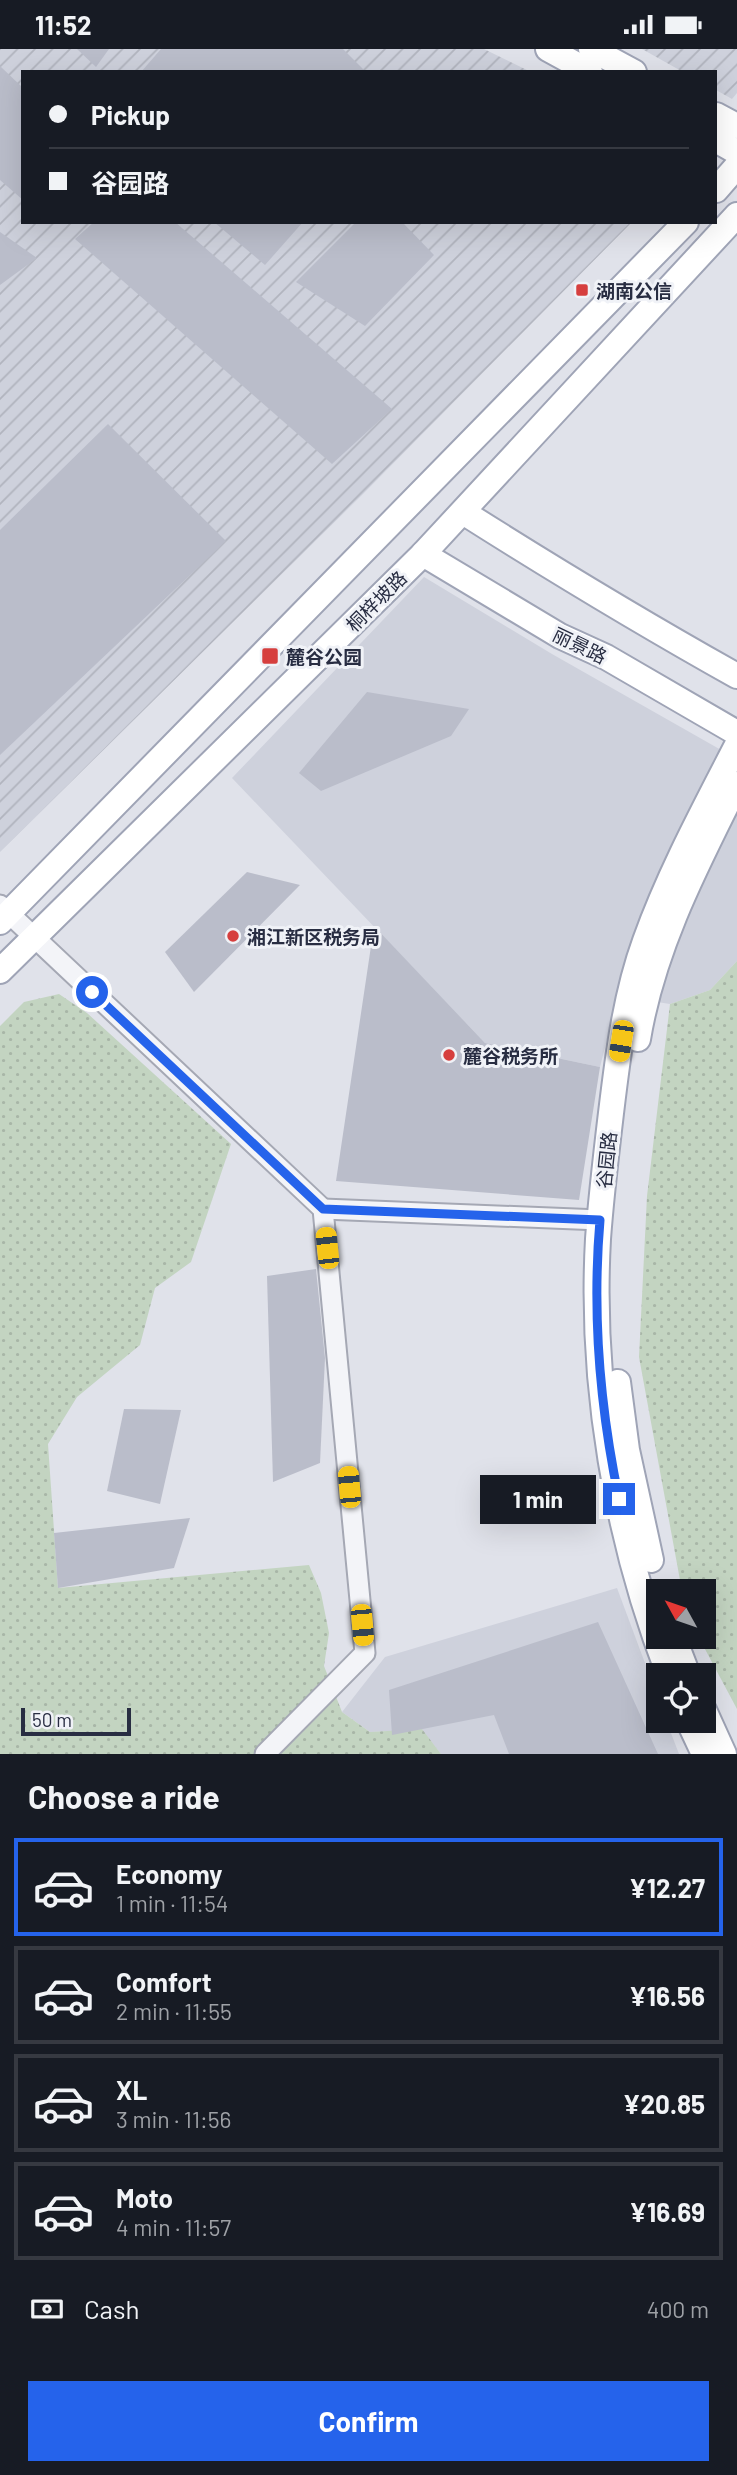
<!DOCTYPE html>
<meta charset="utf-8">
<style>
:root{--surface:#171b24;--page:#20242c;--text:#f1f3f6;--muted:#9ea1a6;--line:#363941;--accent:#2563eb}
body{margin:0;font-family:Barlow,"Noto Sans SC",sans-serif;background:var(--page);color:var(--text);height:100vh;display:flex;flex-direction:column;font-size:26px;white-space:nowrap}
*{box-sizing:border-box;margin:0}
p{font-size:23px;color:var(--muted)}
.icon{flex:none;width:38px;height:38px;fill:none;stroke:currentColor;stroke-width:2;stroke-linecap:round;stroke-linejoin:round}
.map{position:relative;height:1705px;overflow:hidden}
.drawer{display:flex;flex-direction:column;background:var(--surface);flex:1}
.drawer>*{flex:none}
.banner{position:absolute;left:21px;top:21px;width:696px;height:154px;border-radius:0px;box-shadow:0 7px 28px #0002;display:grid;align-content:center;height:154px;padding:0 28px;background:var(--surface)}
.needle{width:46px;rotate:310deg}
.tools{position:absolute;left:646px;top:1530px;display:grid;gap:14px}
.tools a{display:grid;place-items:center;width:70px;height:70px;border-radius:0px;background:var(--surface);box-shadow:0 7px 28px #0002;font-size:35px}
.scale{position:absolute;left:21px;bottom:18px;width:110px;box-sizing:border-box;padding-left:7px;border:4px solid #282d42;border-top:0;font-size:19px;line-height:24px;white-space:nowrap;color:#282d42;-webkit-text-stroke:5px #f0f2f7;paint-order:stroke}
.end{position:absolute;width:32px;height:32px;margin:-16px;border:9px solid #2563eb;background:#fff;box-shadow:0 0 0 4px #fff}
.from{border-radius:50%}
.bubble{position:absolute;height:49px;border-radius:0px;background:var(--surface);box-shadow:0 7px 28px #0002;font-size:23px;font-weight:700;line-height:49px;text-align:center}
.car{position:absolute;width:21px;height:42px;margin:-21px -10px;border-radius:9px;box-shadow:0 0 5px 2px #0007;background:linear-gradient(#f5c518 24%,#345 0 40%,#f5c518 0 76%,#345 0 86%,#f5c518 0)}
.banner b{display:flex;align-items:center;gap:24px;height:66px;font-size:26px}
.banner b+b{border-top:2px solid var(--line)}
.banner i{width:18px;height:18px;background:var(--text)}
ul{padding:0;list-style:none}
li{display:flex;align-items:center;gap:21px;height:98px;margin:0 14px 10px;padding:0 14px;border:4px solid var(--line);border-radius:0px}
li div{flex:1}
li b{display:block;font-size:26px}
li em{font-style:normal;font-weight:700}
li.active{border-color:var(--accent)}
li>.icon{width:63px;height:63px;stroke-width:1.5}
h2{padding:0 28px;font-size:32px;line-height:84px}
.pay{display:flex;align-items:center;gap:18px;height:77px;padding:0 28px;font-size:26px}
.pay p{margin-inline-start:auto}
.button{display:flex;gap:14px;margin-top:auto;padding:14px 28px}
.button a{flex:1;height:80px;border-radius:0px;background:var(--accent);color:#fff;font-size:28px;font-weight:700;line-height:80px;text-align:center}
.status{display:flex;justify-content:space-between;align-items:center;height:49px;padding:0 35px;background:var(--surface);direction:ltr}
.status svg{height:19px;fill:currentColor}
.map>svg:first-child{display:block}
.built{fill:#ced1dc}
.industrial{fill:url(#industrial-furrows)}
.grass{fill:url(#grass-dots)}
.building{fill:#babdca}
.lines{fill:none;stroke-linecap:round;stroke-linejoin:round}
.minor-casing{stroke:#a5a8b4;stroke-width:23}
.major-casing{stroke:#9fa4b6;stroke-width:28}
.minor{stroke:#f3f4f8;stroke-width:19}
.major{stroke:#fff;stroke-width:24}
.route{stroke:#2563eb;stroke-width:9}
.poi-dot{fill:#d63f3e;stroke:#f0f2f7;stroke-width:2.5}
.labels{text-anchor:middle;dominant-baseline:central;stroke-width:6;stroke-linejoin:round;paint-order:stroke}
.poi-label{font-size:19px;font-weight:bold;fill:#282d42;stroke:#f0f2f7;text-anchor:start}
.street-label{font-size:19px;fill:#282d42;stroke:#f0f2f7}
</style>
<div class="status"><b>11:52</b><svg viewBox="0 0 49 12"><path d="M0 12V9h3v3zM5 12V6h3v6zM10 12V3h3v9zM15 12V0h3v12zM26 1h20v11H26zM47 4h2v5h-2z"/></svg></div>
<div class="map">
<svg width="737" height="1705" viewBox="0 0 737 1705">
<defs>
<pattern id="industrial-furrows" width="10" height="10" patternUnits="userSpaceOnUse" patternTransform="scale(1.75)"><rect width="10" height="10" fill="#ced1dc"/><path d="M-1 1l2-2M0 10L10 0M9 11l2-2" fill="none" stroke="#b1b4be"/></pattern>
<pattern id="grass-dots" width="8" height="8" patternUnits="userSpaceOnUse" patternTransform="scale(1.75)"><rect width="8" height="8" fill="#c3d4c1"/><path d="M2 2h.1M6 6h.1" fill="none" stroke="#a8b6a7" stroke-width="1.8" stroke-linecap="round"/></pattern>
</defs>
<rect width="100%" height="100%" fill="#e0e2ea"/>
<g class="built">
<path d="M424,528L552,605L737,710V912L710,941L670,955L618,947L600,1018L485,994L232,729Z"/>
<path d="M617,1539L658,1649V1671H666L679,1705H441L422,1681L370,1683L342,1663L385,1608Z"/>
</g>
<g class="industrial">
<path d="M0,0H484L531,23H23V173H632L362,446L0,803Z"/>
<path d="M642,0H737V44L732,50L716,41V23H683Z"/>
</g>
<g class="grass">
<path d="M737,912V1660L698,1587H704V1542H682L639,1308L647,1147L670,955L710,941Z"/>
<path d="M59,945L87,964L231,1095L191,1213L155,1239L140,1296L77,1348L48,1395L58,1539L309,1516L321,1544L329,1584L324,1617L342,1663L370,1683L422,1680L441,1705H0V977L24,953Z"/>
</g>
<g class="building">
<path d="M77,0H109L96,18Z"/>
<path d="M161,0H343L366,23H141Z"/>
<path d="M0,17L23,39V151L0,131Z"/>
<path d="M94,173H175L392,360L332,415L75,190Z"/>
<path d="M214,173H303L265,216Z"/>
<path d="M356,173H402L434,206L365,277L296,233Z"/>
<path d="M0,183L37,209L0,236Z"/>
<path d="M108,375L226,492L0,706V481Z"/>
<path d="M367,643L469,660L451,687L321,742L299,724Z"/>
<path d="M247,823L300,836L194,943L165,903Z"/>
<path d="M374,877L485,994L600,1018L579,1151L336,1132Z"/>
<path d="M316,1220L325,1309L320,1414L273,1433L267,1227Z"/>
<path d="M124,1360L181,1361L160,1455L107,1442Z"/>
<path d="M190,1469L174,1519L58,1539L54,1484Z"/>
<path d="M598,1573L658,1705H509L494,1666L392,1686L389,1641Z"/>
</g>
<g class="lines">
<defs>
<g id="minor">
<path d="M0,856L323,1160L365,1604L265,1705"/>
<path d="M323,1160L600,1171"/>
</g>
<g id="major">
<path d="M548,0L590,23"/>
<path d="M591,0L634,23"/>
<path d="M716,66L737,77"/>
<path d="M716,91L737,103"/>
<path d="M716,141L737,117"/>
<path d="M463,463C553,520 644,575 737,627"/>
<path d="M423,505L560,587L606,608L737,684"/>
<path d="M0,873L686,173"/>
<path d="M0,922L423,505L737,166"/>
<path d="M638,990C653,899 696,817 737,735"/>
<path d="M618,1333L627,1401L651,1511"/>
<path d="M673,1587L688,1626"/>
<path d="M669,1626C616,1489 590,1336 598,1190C601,1148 606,1106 611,1064C618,1006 625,947 645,892C669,825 704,760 737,696"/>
<path d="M704,1661L724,1705"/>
<path d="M688,1671L704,1705"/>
</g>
</defs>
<use href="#minor" class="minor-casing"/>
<use href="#major" class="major-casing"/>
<use href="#minor" class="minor"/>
<use href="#major" class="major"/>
</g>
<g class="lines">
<path class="route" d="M92,943L323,1160L600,1171C592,1264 600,1359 619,1450"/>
</g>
<g class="poi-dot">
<rect x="575" y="234" width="14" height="14" rx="3.5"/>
<rect x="261" y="598" width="18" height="18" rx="3.5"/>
<circle cx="233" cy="887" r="7"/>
<circle cx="449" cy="1006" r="7"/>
</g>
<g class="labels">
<g class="poi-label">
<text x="596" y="241">湖南公信</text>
<text x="286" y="607">麓谷公园</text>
<text x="247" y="887">湘江新区税务局</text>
<text x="463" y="1006">麓谷税务所</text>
</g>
<g class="street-label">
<text transform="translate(376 552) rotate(-45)">桐梓坡路</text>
<text transform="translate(580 596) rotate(26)">丽景路</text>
<text transform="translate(606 1111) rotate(-84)">谷园路</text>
</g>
</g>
</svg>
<div class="tools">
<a><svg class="needle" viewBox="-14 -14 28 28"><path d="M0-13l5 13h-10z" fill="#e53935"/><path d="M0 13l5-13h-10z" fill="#9ea1a6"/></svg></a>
<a><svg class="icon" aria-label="locate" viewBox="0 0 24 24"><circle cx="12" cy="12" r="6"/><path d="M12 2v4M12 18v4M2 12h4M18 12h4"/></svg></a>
</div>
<div class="scale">50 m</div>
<i class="end from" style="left:92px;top:943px"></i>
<i class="end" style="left:619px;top:1450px"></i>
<div class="bubble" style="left:480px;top:1426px;width:116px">1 min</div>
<i class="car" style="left:621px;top:992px;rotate:189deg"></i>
<i class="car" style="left:327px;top:1199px;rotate:354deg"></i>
<i class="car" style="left:349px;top:1438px;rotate:355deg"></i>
<i class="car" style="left:362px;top:1576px;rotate:175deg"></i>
<div class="banner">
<b><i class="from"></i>Pickup</b>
<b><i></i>谷园路</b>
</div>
</div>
<section class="drawer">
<h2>Choose a ride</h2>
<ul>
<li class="active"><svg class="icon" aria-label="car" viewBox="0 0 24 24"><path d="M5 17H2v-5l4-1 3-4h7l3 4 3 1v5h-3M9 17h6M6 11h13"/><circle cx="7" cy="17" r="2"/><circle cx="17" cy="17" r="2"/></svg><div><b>Economy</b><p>1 min · 11:54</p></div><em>¥12.27</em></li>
<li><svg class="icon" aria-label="car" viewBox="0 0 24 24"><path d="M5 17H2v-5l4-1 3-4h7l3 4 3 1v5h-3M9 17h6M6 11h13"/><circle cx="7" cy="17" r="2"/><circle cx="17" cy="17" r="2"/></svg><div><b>Comfort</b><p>2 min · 11:55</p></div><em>¥16.56</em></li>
<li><svg class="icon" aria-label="car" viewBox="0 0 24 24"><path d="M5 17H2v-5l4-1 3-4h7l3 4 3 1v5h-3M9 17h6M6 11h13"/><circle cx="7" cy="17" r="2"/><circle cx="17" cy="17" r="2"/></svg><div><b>XL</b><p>3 min · 11:56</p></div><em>¥20.85</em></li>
<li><svg class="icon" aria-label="car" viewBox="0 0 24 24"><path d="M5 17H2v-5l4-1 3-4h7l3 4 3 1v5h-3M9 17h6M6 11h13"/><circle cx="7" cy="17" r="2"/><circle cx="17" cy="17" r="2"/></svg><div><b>Moto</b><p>4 min · 11:57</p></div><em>¥16.69</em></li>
</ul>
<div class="pay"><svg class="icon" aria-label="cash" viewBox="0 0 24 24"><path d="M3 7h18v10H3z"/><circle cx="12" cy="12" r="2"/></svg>Cash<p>400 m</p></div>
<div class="button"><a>Confirm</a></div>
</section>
